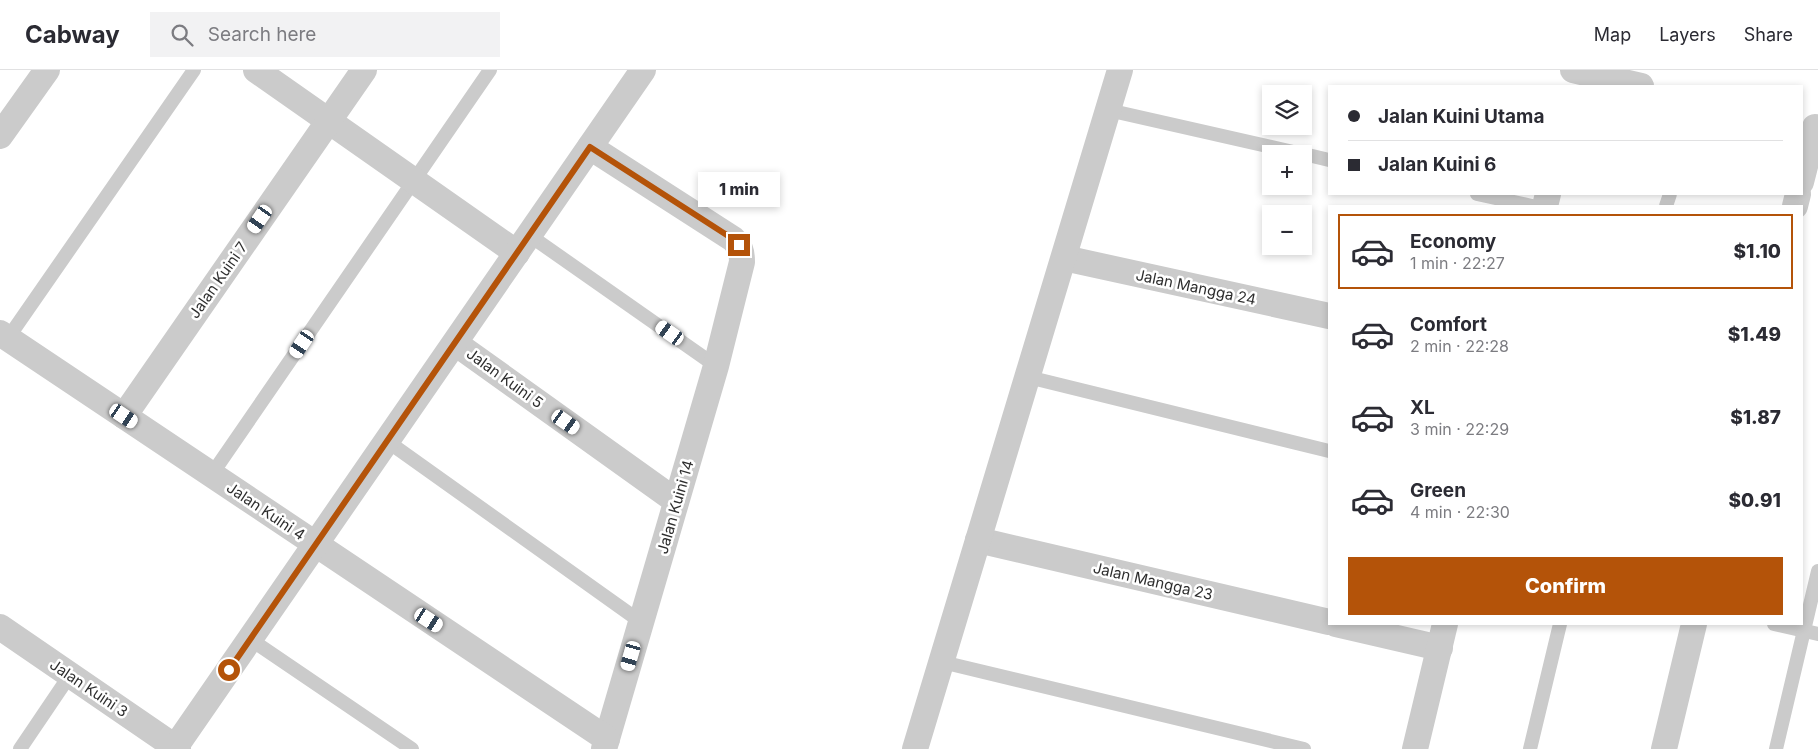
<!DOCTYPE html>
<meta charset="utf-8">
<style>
:root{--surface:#fff;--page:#f2f2f3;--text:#2b2b33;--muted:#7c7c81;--line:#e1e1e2;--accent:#b45309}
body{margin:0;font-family:Inter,sans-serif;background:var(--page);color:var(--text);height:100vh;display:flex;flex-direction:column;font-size:19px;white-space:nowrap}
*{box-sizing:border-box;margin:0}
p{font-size:16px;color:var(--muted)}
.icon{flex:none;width:28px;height:28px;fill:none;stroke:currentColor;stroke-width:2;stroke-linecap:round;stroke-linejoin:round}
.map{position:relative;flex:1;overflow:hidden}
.side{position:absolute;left:1328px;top:135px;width:475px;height:420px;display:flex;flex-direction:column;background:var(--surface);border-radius:0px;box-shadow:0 2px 8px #0003}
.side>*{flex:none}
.top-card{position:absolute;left:1328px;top:15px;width:475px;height:110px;border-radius:0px;box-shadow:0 2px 8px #0003;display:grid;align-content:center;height:110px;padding:0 20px;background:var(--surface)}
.fabs{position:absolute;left:1262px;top:15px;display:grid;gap:10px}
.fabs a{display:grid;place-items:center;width:50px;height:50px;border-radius:0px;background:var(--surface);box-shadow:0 2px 8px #0003;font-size:25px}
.end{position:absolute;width:22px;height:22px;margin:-11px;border:6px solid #b45309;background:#fff;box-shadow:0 0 0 2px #fff}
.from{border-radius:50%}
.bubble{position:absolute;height:35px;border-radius:0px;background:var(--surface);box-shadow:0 2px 8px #0003;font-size:16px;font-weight:800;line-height:35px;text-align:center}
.car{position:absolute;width:15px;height:30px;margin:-15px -8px;border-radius:6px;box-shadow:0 0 4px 1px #0007;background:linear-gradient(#fff 24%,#345 0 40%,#fff 0 76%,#345 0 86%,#fff 0)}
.top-card b{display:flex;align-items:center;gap:18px;height:48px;font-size:19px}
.top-card b+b{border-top:1px solid var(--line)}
.top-card i{width:12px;height:12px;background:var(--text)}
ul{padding:9px 0 0;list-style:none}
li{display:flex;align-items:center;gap:15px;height:75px;margin:0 10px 8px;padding:0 10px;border:2px solid transparent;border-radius:0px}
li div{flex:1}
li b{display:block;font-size:19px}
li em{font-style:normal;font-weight:800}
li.on{border-color:var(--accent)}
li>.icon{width:45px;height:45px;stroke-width:1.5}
.button{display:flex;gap:10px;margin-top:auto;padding:10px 20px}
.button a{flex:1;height:58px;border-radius:0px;background:var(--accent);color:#fff;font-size:20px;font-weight:800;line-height:58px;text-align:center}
header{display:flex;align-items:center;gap:30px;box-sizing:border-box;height:70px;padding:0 25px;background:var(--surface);border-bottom:1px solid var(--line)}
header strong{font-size:24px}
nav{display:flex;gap:28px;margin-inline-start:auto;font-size:18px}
.search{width:350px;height:45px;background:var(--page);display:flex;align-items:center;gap:12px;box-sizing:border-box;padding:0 18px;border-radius:0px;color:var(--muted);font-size:19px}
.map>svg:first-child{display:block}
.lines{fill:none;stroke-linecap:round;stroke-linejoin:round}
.lane{stroke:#cbcbcb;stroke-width:14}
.street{stroke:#cbcbcb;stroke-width:26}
.route{stroke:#b45309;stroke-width:6}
.labels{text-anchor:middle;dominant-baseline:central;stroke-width:5;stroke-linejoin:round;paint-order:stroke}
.street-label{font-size:15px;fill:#2e2e2e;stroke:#fff}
</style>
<header>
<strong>Cabway</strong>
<div class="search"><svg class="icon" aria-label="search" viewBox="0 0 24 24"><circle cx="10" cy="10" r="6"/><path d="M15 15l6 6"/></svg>Search here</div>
<nav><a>Map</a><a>Layers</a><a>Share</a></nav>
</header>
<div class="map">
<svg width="1818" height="679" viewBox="0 0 1818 679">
<rect width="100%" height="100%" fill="#fff"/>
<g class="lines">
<g class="lane">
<path d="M1108,40L1302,84"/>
<path d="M1304,84L1329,90"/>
<path d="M1477,124L1532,136"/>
<path d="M1666,136L1670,124"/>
<path d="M529,165L716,296"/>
<path d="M8,268L194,0"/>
<path d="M1028,307L1329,381"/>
<path d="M387,371L641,552"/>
<path d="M212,404L490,0"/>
<path d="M1774,554L1818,564"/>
<path d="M250,569L412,679"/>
<path d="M942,592L1304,679"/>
<path d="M20,679L70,605"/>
<path d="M1530,679L1560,554"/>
<path d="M1776,679L1818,501"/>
</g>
<g class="street">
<path d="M256,0L517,183"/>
<path d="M1573,0L1641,16"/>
<path d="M0,66L47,0"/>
<path d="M590,77L733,169C740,176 742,181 742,192L716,296L604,679"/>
<path d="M1801,112L1815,57"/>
<path d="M1545,136L1548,124"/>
<path d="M1795,136L1798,124"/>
<path d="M1064,188L1329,246"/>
<path d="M0,263L607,669"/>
<path d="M455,273L676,431"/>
<path d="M124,346L364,0"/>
<path d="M978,470L1329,552"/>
<path d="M1336,554L1440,578"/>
<path d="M0,557L178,679"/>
<path d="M174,679L643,0"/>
<path d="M915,679L1120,0"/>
<path d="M1415,679L1445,554"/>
<path d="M1664,679L1694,554"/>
</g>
</g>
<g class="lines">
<path class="route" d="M229,600L590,77L733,169L739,175"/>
</g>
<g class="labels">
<g class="street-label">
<text transform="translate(218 210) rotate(-55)">Jalan Kuini 7</text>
<text transform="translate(1196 217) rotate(12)">Jalan Mangga 24</text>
<text transform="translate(505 308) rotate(36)">Jalan Kuini 5</text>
<text transform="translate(675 437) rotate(-74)">Jalan Kuini 14</text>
<text transform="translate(266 441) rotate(34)">Jalan Kuini 4</text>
<text transform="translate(1153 511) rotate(13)">Jalan Mangga 23</text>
<text transform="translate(89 618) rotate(34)">Jalan Kuini 3</text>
</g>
</g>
</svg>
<div class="fabs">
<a><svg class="icon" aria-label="layers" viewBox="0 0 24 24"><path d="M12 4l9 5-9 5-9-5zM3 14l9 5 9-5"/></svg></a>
<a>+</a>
<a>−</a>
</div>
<i class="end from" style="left:229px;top:600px"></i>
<i class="end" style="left:739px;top:175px"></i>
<div class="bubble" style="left:698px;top:102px;width:82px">1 min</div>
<i class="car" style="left:260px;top:149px;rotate:215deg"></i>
<i class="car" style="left:670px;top:263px;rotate:305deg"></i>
<i class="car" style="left:302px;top:274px;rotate:214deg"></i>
<i class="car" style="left:124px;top:346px;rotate:124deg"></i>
<i class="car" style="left:566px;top:352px;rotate:125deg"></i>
<i class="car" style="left:429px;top:550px;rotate:123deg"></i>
<i class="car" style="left:631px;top:586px;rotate:196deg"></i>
<div class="top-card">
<b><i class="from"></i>Jalan Kuini Utama</b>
<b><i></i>Jalan Kuini 6</b>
</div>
<section class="side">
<ul>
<li class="on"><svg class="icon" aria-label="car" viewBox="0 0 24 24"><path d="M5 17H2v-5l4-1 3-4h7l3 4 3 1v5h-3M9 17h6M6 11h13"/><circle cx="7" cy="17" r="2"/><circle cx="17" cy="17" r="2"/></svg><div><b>Economy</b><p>1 min · 22:27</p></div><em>$1.10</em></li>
<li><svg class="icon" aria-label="car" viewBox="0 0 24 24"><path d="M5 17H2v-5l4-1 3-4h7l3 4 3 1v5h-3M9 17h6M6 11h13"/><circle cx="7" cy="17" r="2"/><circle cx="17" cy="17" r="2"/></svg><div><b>Comfort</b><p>2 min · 22:28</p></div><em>$1.49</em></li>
<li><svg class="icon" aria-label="car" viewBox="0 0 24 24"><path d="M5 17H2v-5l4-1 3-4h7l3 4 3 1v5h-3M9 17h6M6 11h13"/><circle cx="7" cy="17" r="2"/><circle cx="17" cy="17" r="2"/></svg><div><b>XL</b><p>3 min · 22:29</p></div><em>$1.87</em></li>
<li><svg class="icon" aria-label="car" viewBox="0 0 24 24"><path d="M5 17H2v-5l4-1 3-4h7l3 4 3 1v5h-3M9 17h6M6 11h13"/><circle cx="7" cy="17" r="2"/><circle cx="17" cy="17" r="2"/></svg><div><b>Green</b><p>4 min · 22:30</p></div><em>$0.91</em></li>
</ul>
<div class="button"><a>Confirm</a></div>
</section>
</div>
